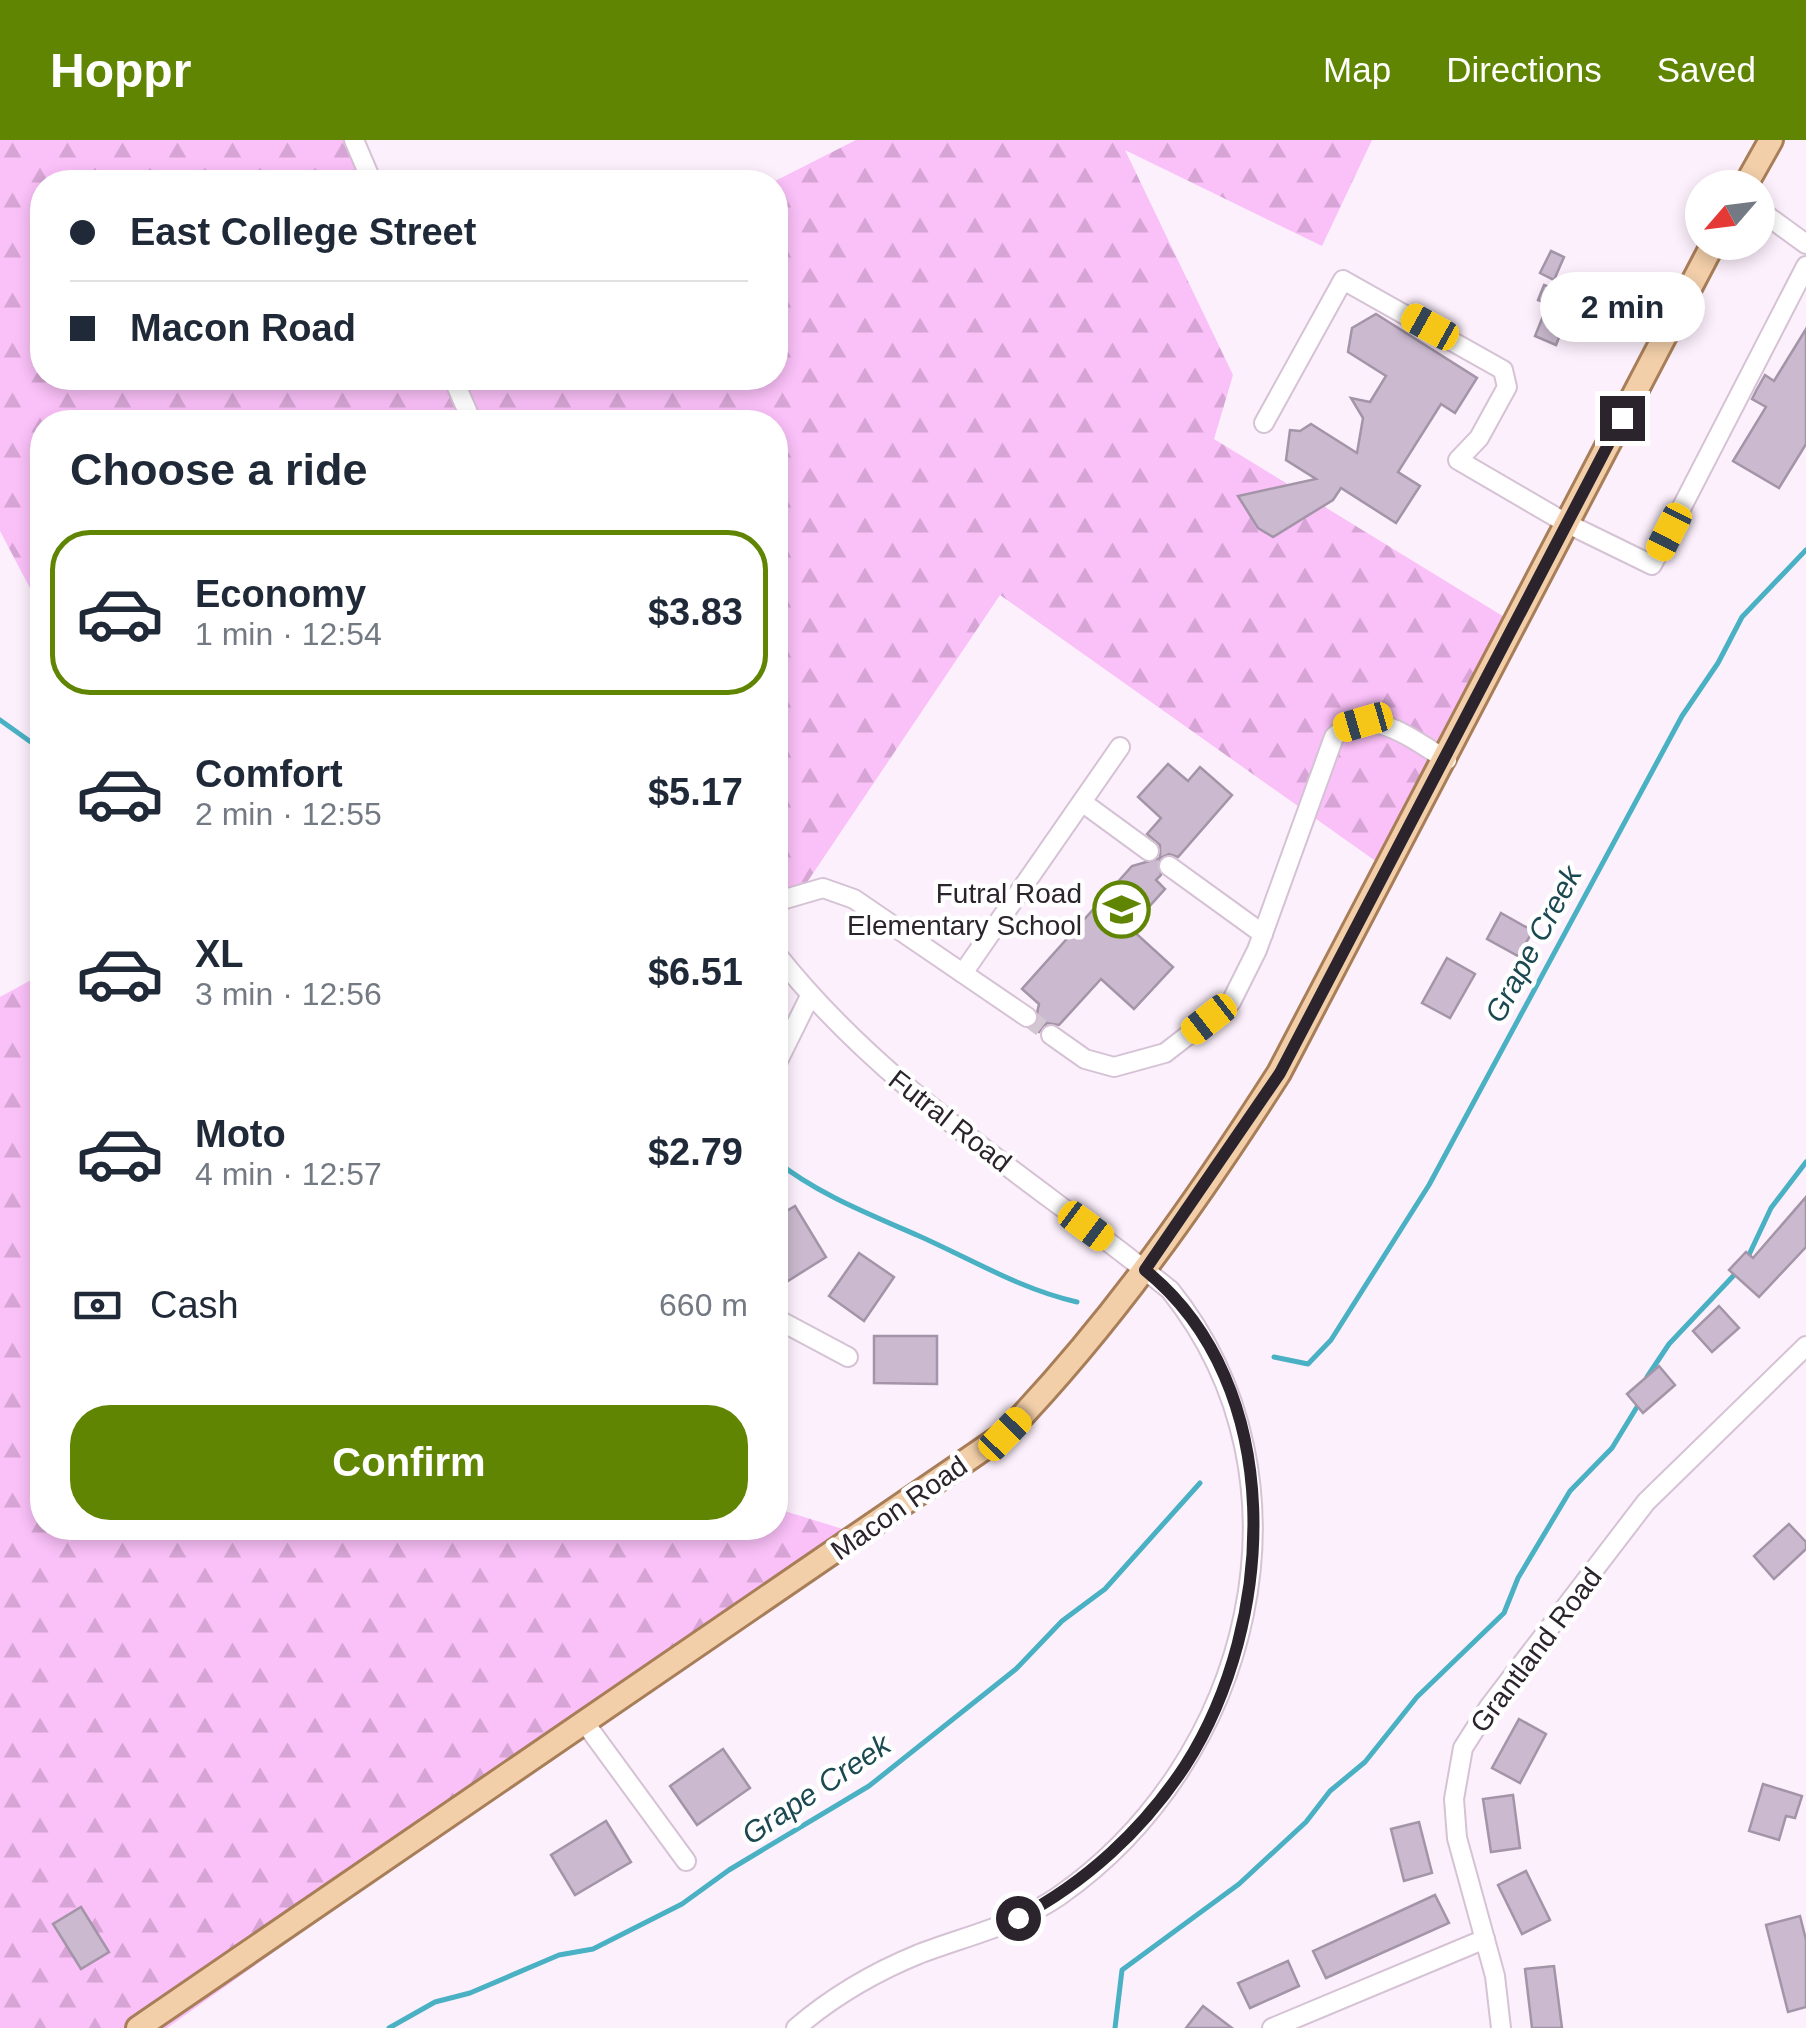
<!DOCTYPE html>
<meta charset="utf-8">
<style>
:root{--surface:#fff;--page:#f2f2f3;--text:#1f2937;--muted:#747a83;--line:#e0e1e3;--accent:#608503}
body{margin:0;font-family:Helvetica,sans-serif;background:var(--page);color:var(--text);height:100vh;display:flex;flex-direction:column;font-size:38px;white-space:nowrap}
*{box-sizing:border-box;margin:0}
p{font-size:32px;color:var(--muted)}
.icon{flex:none;width:55px;height:55px;fill:none;stroke:currentColor;stroke-width:2;stroke-linecap:round;stroke-linejoin:round}
.map{position:relative;flex:1;overflow:hidden}
.drawer{position:absolute;left:30px;top:270px;width:758px;height:1130px;display:flex;flex-direction:column;background:var(--surface);border-radius:40px;box-shadow:0 5px 15px #0003}
.drawer>*{flex:none}
.banner{position:absolute;left:30px;top:30px;width:758px;height:220px;border-radius:40px;box-shadow:0 5px 15px #0003;display:grid;align-content:center;height:220px;padding:0 40px;background:var(--surface)}
.needle{width:65px;rotate:242deg}
.controls{position:absolute;left:1685px;top:30px;display:grid;gap:20px}
.controls a{display:grid;place-items:center;width:90px;height:90px;border-radius:50%;background:var(--surface);box-shadow:0 5px 15px #0003;font-size:50px}
.end{position:absolute;width:45px;height:45px;margin:-22px;border:12px solid #2c242c;background:#fff;box-shadow:0 0 0 5px #fff}
.from{border-radius:50%}
.bubble{position:absolute;height:70px;border-radius:35px;background:var(--surface);box-shadow:0 5px 15px #0003;font-size:32px;font-weight:700;line-height:70px;text-align:center}
.car{position:absolute;width:30px;height:60px;margin:-30px -15px;border-radius:12px;box-shadow:0 0 8px 2px #0007;background:linear-gradient(#f5c518 24%,#345 0 40%,#f5c518 0 76%,#345 0 86%,#f5c518 0)}
.banner b{display:flex;align-items:center;gap:35px;height:95px;font-size:38px}
.banner b+b{border-top:2px solid var(--line)}
.banner i{width:25px;height:25px;background:var(--text)}
ul{padding:0;list-style:none}
li{display:flex;align-items:center;gap:30px;height:165px;margin:0 20px 15px;padding:0 20px;border:5px solid transparent;border-radius:40px}
li div{flex:1}
li b{display:block;font-size:38px}
li em{font-style:normal;font-weight:700}
li.on{border-color:var(--accent)}
li>.icon{width:90px;height:90px;stroke-width:1.5}
h2{padding:0 40px;font-size:45px;line-height:120px}
.pay{display:flex;align-items:center;gap:25px;height:110px;padding:0 40px;font-size:38px}
.pay p{margin-inline-start:auto}
.primary-button{display:flex;gap:20px;margin-top:auto;padding:20px 40px}
.primary-button a{flex:1;height:115px;border-radius:40px;background:var(--accent);color:#fff;font-size:40px;font-weight:700;line-height:115px;text-align:center}
header{display:flex;align-items:center;gap:60px;box-sizing:border-box;height:140px;padding:0 50px;background:var(--accent);color:#fff}
header strong{font-size:48px}
nav{display:flex;gap:55px;margin-inline-start:auto;font-size:35px}
.map>svg:first-child{display:block}
.forest{fill:url(#forest-firs)}
.lines{fill:none;stroke-linecap:round;stroke-linejoin:round}
.stream{stroke:#49b1c3;stroke-width:5}
.building{fill:#cbbacf;stroke:#a494a8;stroke-width:2.5}
.minor-tunnel{stroke:#d2c7d2;stroke-width:18;stroke-dasharray:18 9;stroke-linecap:butt}
.minor-casing{stroke:#d6c2d5;stroke-width:22}
.major-casing{stroke:#a87e58;stroke-width:28}
.minor{stroke:#fff;stroke-width:18}
.major{stroke:#f2cfa9;stroke-width:22}
.route{stroke:#2c242c;stroke-width:12}
.labels{text-anchor:middle;dominant-baseline:central;stroke-width:9;stroke-linejoin:round;paint-order:stroke}
.poi-label{font-size:28px;fill:#2c242c;stroke:#fff;text-anchor:end}
.street-label{font-size:28px;fill:#2c242c;stroke:#fff}
.water-label{font-size:30px;font-style:italic;fill:#1a4951;stroke:#fff}
</style>
<header>
<strong>Hoppr</strong>
<nav><a>Map</a><a>Directions</a><a>Saved</a></nav>
</header>
<div class="map">
<svg width="1806" height="1888" viewBox="0 0 1806 1888">
<defs>
<pattern id="forest-firs" width="22" height="20" patternUnits="userSpaceOnUse" patternTransform="scale(2.5)"><rect width="22" height="20" fill="#fac0f8"/><path d="M5 1l3.5 6h-7zM16 11l3.5 6h-7z" fill="#d6a5d5"/></pattern>
</defs>
<rect width="100%" height="100%" fill="#fcf0fc"/>
<g class="forest">
<path d="M0,0H354L370,42H42V238H775L773,42L856,0H1372L1322,106L1125,10L1233,235L1214,299L1514,483L1391,732L1000,455L775,790V282H42V471L0,391Z"/>
<path d="M42,834V1388H775V1368L875,1399L465,1676L167,1888H0V857Z"/>
</g>
<g class="lines">
<g class="stream">
<path d="M0,580L42,610"/>
<path d="M775,1020C817,1054 869,1074 919,1096C971,1119 1020,1149 1077,1162"/>
<path d="M1747,1119L1771,1068L1806,1022"/>
<path d="M1274,1217L1308,1224L1331,1200L1429,1045L1682,576L1718,523L1742,477L1806,410"/>
<path d="M1647,1237L1669,1204L1737,1132"/>
<path d="M389,1888L435,1862L470,1853L559,1815L593,1809L682,1764L729,1730L869,1646L1016,1529L1062,1481L1105,1449L1200,1343"/>
<path d="M1115,1888L1122,1830L1239,1744L1306,1682L1330,1651L1365,1622L1417,1557L1504,1473L1518,1438L1570,1351L1612,1308L1640,1262"/>
</g>
</g>
<g class="building">
<path d="M1551,111L1564,117L1554,140L1540,133Z"/>
<path d="M1544,145L1575,157L1556,205L1535,196L1548,164L1538,160Z"/>
<path d="M1376,174L1477,238L1455,273L1441,264L1398,332L1420,346L1396,383L1341,348L1333,360L1273,397L1258,388L1238,356L1316,339L1286,320L1290,290L1300,291L1311,284L1357,313L1363,278L1351,258L1370,262L1386,236L1348,212L1352,188Z"/>
<path d="M1806,189V304L1779,348L1733,321L1766,267L1752,259L1756,251L1765,235L1774,241Z"/>
<path d="M1168,624L1188,641L1200,627L1232,655L1178,717L1169,714L1160,718L1161,735L1156,740L1165,749L1130,788L1173,827L1134,869L1101,839L1059,885L1047,883L1039,892L1034,887L1039,864L1022,849L1132,726L1160,718V705L1147,694L1161,678L1138,657Z"/>
<path d="M1501,773L1533,791L1518,816L1487,799Z"/>
<path d="M1447,818L1475,834L1450,878L1422,863Z"/>
<path d="M1806,1057V1107L1759,1157L1729,1130L1746,1112L1753,1118Z"/>
<path d="M795,1066L826,1117L788,1141L775,1118V1078Z"/>
<path d="M859,1113L894,1137L864,1181L829,1156Z"/>
<path d="M1719,1166L1739,1188L1712,1212L1693,1191Z"/>
<path d="M874,1196H937V1244L874,1243Z"/>
<path d="M1659,1226L1675,1245L1643,1273L1627,1254Z"/>
<path d="M1789,1384L1806,1402V1409L1774,1439L1754,1416Z"/>
<path d="M1519,1579L1546,1594L1520,1643L1492,1628Z"/>
<path d="M723,1609L750,1648L697,1685L670,1646Z"/>
<path d="M1763,1644L1802,1656L1795,1678L1786,1676L1779,1700L1749,1691Z"/>
<path d="M1513,1655L1520,1708L1491,1712L1483,1659Z"/>
<path d="M606,1681L631,1722L575,1755L551,1715Z"/>
<path d="M1419,1682L1432,1733L1404,1741L1391,1689Z"/>
<path d="M1526,1731L1550,1780L1522,1794L1498,1745Z"/>
<path d="M1435,1755L1449,1783L1326,1838L1313,1811Z"/>
<path d="M81,1767L109,1812L81,1829L53,1784Z"/>
<path d="M1800,1776L1806,1800V1867L1788,1872L1766,1785Z"/>
<path d="M1288,1821L1299,1846L1250,1868L1238,1843Z"/>
<path d="M1554,1826L1562,1888H1532L1525,1829Z"/>
<path d="M1203,1866L1232,1888H1186Z"/>
</g>
<g class="lines">
<path class="minor-tunnel" d="M1027,877L1051,895"/>
<defs>
<g id="minor">
<path d="M354,0L372,42"/>
<path d="M1758,69L1806,104"/>
<path d="M453,238L472,282"/>
<path d="M1264,283L1343,140L1503,230L1507,247L1479,298L1458,320L1566,383L1652,425L1806,126"/>
<path d="M1082,662L1149,711"/>
<path d="M1169,726L1263,794"/>
<path d="M775,762L823,748L854,759L1027,877"/>
<path d="M775,812C883,950 1035,1041 1170,1150C1323,1341 1251,1622 1059,1756C1017,1785 966,1796 919,1814C875,1832 832,1857 796,1888"/>
<path d="M963,833L1120,607"/>
<path d="M1051,895L1085,919L1114,927L1165,913L1231,862L1257,810L1334,597C1368,561 1414,601 1447,620"/>
<path d="M775,927L810,856"/>
<path d="M775,1178L848,1217"/>
<path d="M585,1583L686,1721"/>
<path d="M1272,1888L1485,1799"/>
<path d="M1501,1888L1495,1836L1457,1698L1454,1659L1463,1608L1489,1567L1646,1362L1806,1206"/>
</g>
<g id="major">
<path d="M1744,48L1771,0"/>
<path d="M138,1888L1005,1294C1111,1184 1197,1061 1279,933L1714,102"/>
</g>
</defs>
<use href="#minor" class="minor-casing"/>
<use href="#major" class="major-casing"/>
<use href="#minor" class="minor"/>
<use href="#major" class="major"/>
</g>
<g class="lines">
<path class="route" d="M1018,1778C1085,1743 1143,1690 1185,1626C1277,1482 1288,1245 1145,1130L1280,933L1622,278"/>
</g>
<defs>
<symbol id="school-ring" viewBox="-11 -11 22 22"><circle r="9.5" fill="#fff" stroke="#608503" stroke-width="1.5"/><path d="M0-5L7-2L0 1L-7-2ZM-4 1L0 2.5L4 1V4Q0 6-4 4Z" fill="#608503"/></symbol>
</defs>
<g fill-rule="evenodd">
<use href="#school-ring" x="1090" y="738" width="63" height="63"/>
</g>
<g class="labels">
<g class="poi-label">
<text x="1082" y="753">Futral Road<tspan x="1082" dy="32">Elementary School</tspan></text>
</g>
<g class="street-label">
<text transform="translate(950 981) rotate(38)">Futral Road</text>
<text transform="translate(899 1368) rotate(-35)">Macon Road</text>
<text transform="translate(1536 1510) rotate(-53)">Grantland Road</text>
</g>
<g class="water-label">
<text transform="translate(1533 804) rotate(-62)">Grape Creek</text>
<text transform="translate(816 1649) rotate(-34)">Grape Creek</text>
</g>
</g>
</svg>
<div class="controls">
<a><svg class="needle" viewBox="-14 -14 28 28"><path d="M0-13l5 13h-10z" fill="#e53935"/><path d="M0 13l5-13h-10z" fill="#747a83"/></svg></a>
</div>
<i class="end from" style="left:1018px;top:1778px"></i>
<i class="end" style="left:1622px;top:278px"></i>
<div class="bubble" style="left:1540px;top:132px;width:165px">2 min</div>
<i class="car" style="left:1430px;top:187px;rotate:299deg"></i>
<i class="car" style="left:1669px;top:392px;rotate:207deg"></i>
<i class="car" style="left:1363px;top:582px;rotate:254deg"></i>
<i class="car" style="left:1209px;top:879px;rotate:232deg"></i>
<i class="car" style="left:1086px;top:1086px;rotate:127deg"></i>
<i class="car" style="left:1005px;top:1294px;rotate:44deg"></i>
<div class="banner">
<b><i class="from"></i>East College Street</b>
<b><i></i>Macon Road</b>
</div>
<section class="drawer">
<h2>Choose a ride</h2>
<ul>
<li class="on"><svg class="icon" aria-label="car" viewBox="0 0 24 24"><path d="M5 17H2v-5l4-1 3-4h7l3 4 3 1v5h-3M9 17h6M6 11h13"/><circle cx="7" cy="17" r="2"/><circle cx="17" cy="17" r="2"/></svg><div><b>Economy</b><p>1 min · 12:54</p></div><em>$3.83</em></li>
<li><svg class="icon" aria-label="car" viewBox="0 0 24 24"><path d="M5 17H2v-5l4-1 3-4h7l3 4 3 1v5h-3M9 17h6M6 11h13"/><circle cx="7" cy="17" r="2"/><circle cx="17" cy="17" r="2"/></svg><div><b>Comfort</b><p>2 min · 12:55</p></div><em>$5.17</em></li>
<li><svg class="icon" aria-label="car" viewBox="0 0 24 24"><path d="M5 17H2v-5l4-1 3-4h7l3 4 3 1v5h-3M9 17h6M6 11h13"/><circle cx="7" cy="17" r="2"/><circle cx="17" cy="17" r="2"/></svg><div><b>XL</b><p>3 min · 12:56</p></div><em>$6.51</em></li>
<li><svg class="icon" aria-label="car" viewBox="0 0 24 24"><path d="M5 17H2v-5l4-1 3-4h7l3 4 3 1v5h-3M9 17h6M6 11h13"/><circle cx="7" cy="17" r="2"/><circle cx="17" cy="17" r="2"/></svg><div><b>Moto</b><p>4 min · 12:57</p></div><em>$2.79</em></li>
</ul>
<div class="pay"><svg class="icon" aria-label="cash" viewBox="0 0 24 24"><path d="M3 7h18v10H3z"/><circle cx="12" cy="12" r="2"/></svg>Cash<p>660 m</p></div>
<div class="primary-button"><a>Confirm</a></div>
</section>
</div>
